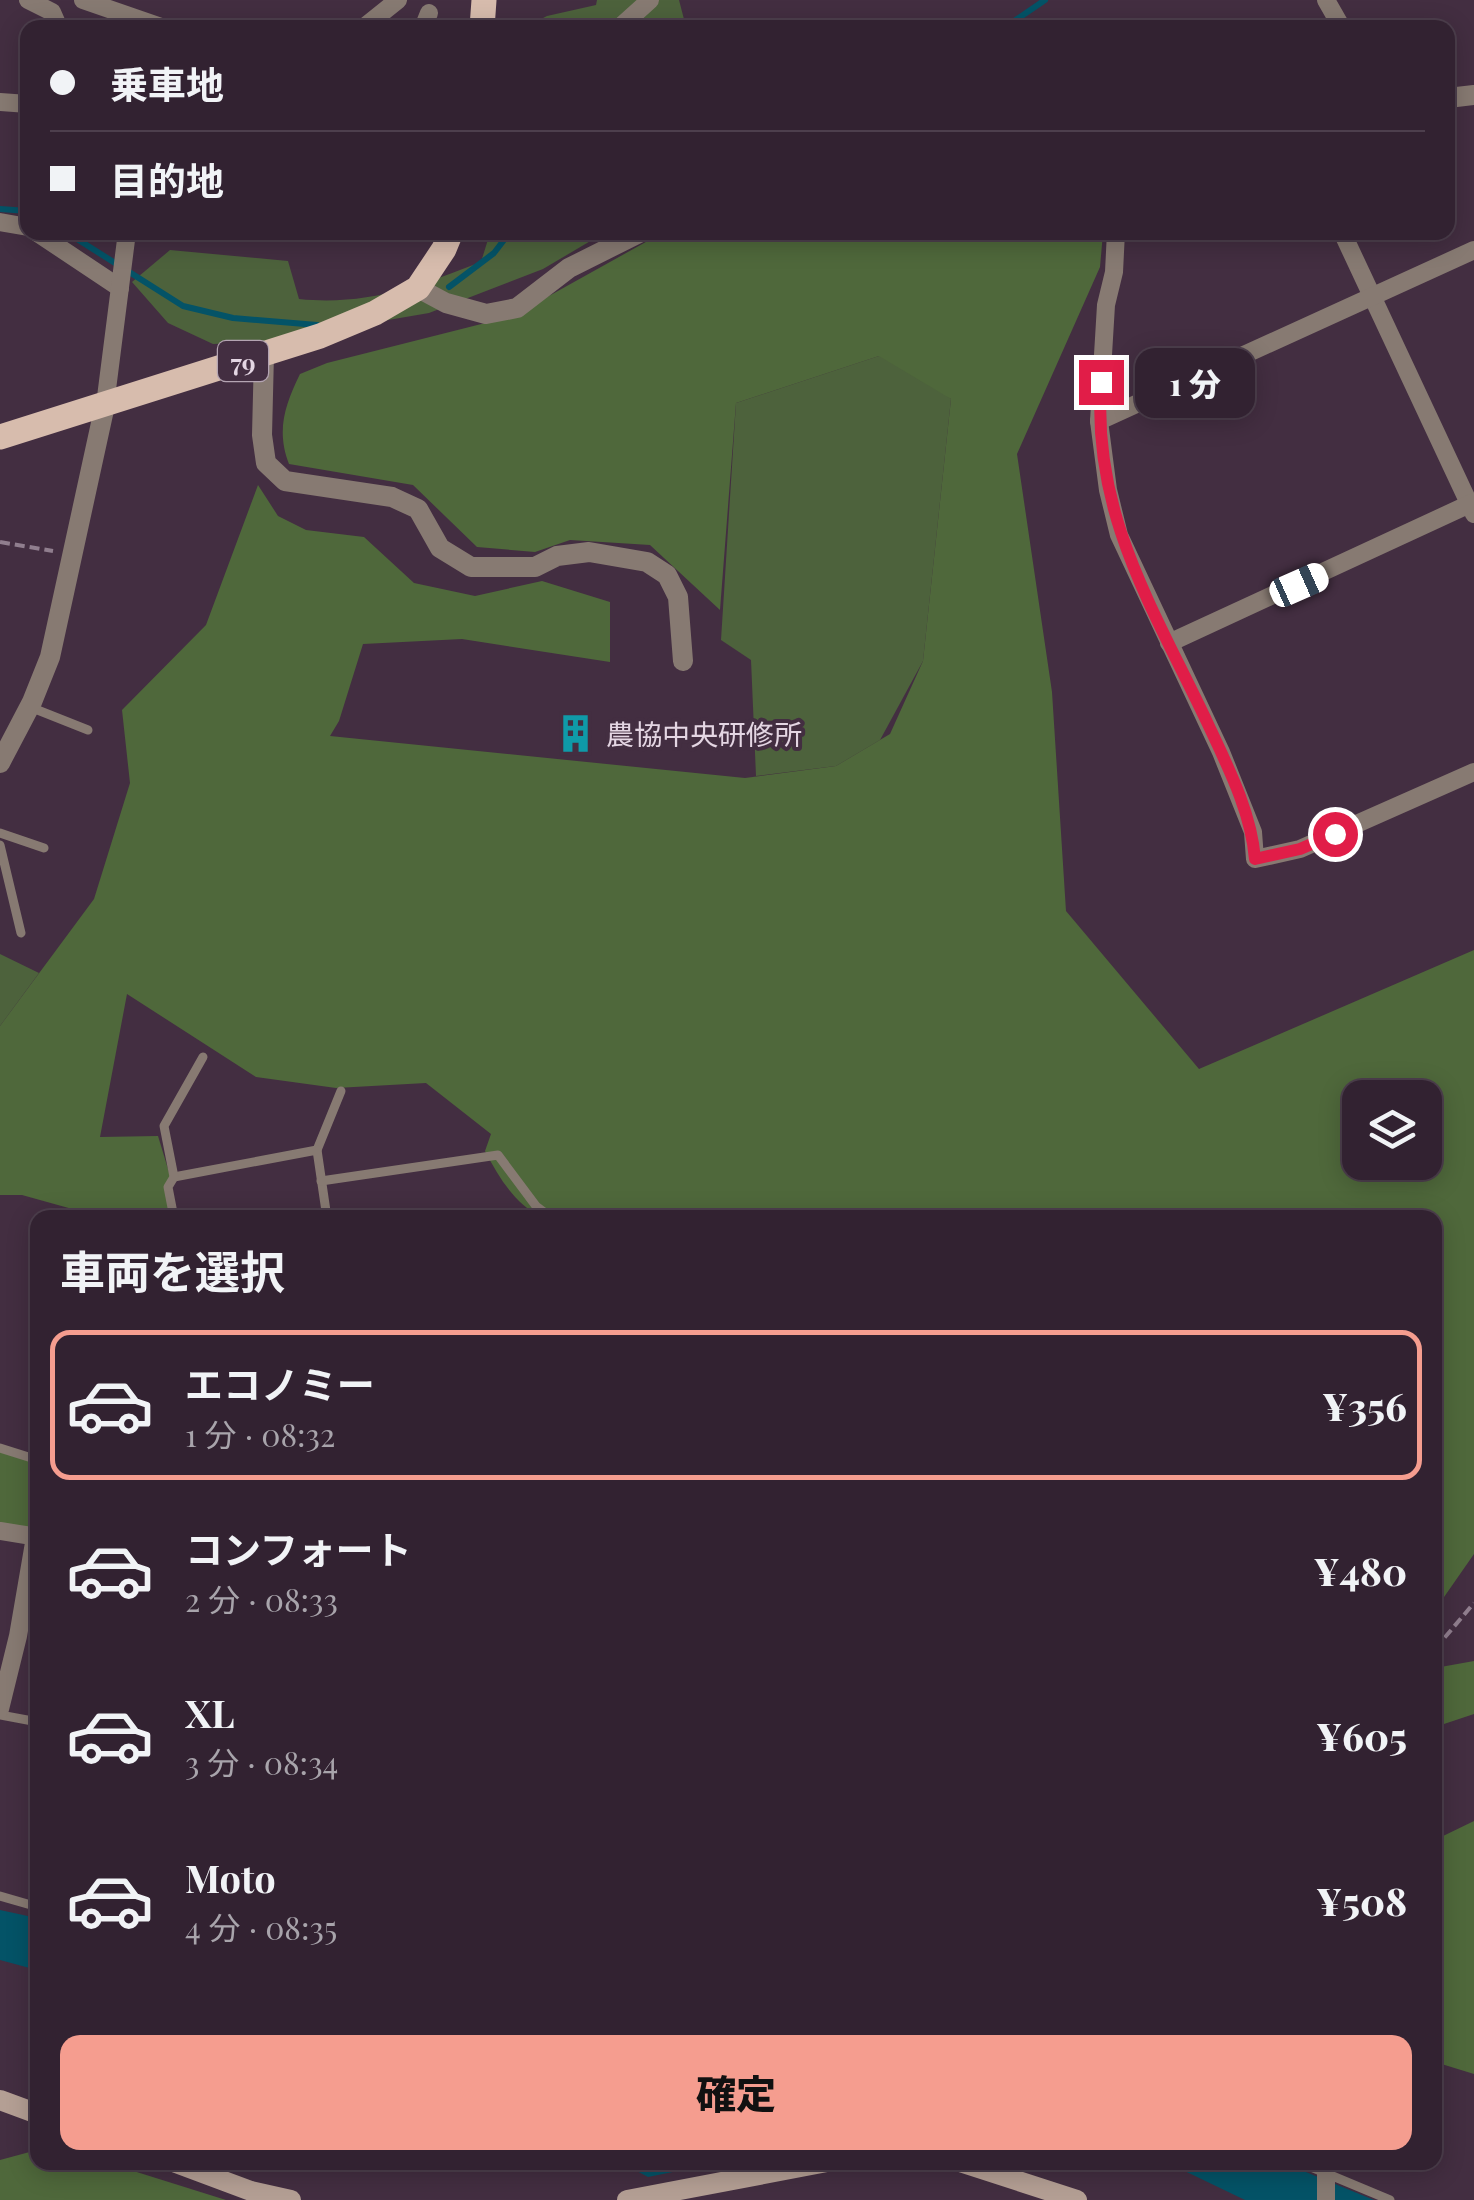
<!DOCTYPE html>
<html lang="ja">
<meta charset="utf-8">
<style>
:root{--surface:#322231;--page:#3a2a39;--text:#f1f3f6;--muted:#a8a4ab;--line:#4d3f4d;--accent:#f59d8f}
body{margin:0;font-family:"Playfair Display","Noto Sans JP",serif;background:var(--page);color:var(--text);height:100vh;display:flex;flex-direction:column;font-size:38px;white-space:nowrap}
*{box-sizing:border-box;margin:0}
p{font-size:32px;color:var(--muted)}
.icon{flex:none;width:55px;height:55px;fill:none;stroke:currentColor;stroke-width:2;stroke-linecap:round;stroke-linejoin:round}
.map{position:relative;flex:1;overflow:hidden}
.panel{position:absolute;left:30px;top:1210px;width:1412px;height:960px;display:flex;flex-direction:column;background:var(--surface);border-radius:20px;box-shadow:0 5px 25px #0003,0 0 0 2px var(--line)}
.panel>*{flex:none}
.guide{position:absolute;left:20px;top:20px;width:1435px;height:220px;border-radius:20px;box-shadow:0 5px 25px #0003,0 0 0 2px var(--line);display:grid;align-content:center;height:220px;padding:0 30px;background:var(--surface)}
.buttons{position:absolute;left:1342px;top:1080px;display:grid;gap:20px}
.buttons a{display:grid;place-items:center;width:100px;height:100px;border-radius:20px;background:var(--surface);box-shadow:0 5px 25px #0003,0 0 0 2px var(--line);font-size:50px}
.end{position:absolute;width:45px;height:45px;margin:-22px;border:12px solid #e11d48;background:#fff;box-shadow:0 0 0 5px #fff}
.from{border-radius:50%}
.bubble{position:absolute;height:70px;border-radius:20px;background:var(--surface);box-shadow:0 5px 25px #0003,0 0 0 2px var(--line);font-size:32px;font-weight:800;line-height:70px;text-align:center}
.car{position:absolute;width:30px;height:60px;margin:-30px -15px;border-radius:12px;box-shadow:0 0 8px 2px #0007;background:linear-gradient(#fff 24%,#345 0 40%,#fff 0 76%,#345 0 86%,#fff 0)}
.guide b{display:flex;align-items:center;gap:35px;height:95px;font-size:38px}
.guide b+b{border-top:2px solid var(--line)}
.guide i{width:25px;height:25px;background:var(--text)}
ul{padding:0;list-style:none}
li{display:flex;align-items:center;gap:30px;height:150px;margin:0 20px 15px;padding:0 10px;border:5px solid transparent;border-radius:20px}
li div{flex:1}
li b{display:block;font-size:38px}
li em{font-style:normal;font-weight:800}
li.active{border-color:var(--accent)}
li>.icon{width:90px;height:90px;stroke-width:1.5}
h2{padding:0 30px;font-size:45px;line-height:120px}
.action{display:flex;gap:20px;margin-top:auto;padding:20px 30px}
.action a{flex:1;height:115px;border-radius:20px;background:var(--accent);color:#111;font-size:40px;font-weight:800;line-height:115px;text-align:center}
.map>svg:first-child{display:block}
.green{fill:#4d623c}
.forest{fill:#4f683b;fill-rule:evenodd}
.water{fill:#045367}
.lines{fill:none;stroke-linecap:round;stroke-linejoin:round}
.stream{stroke:#045367;stroke-width:6}
.path{stroke:#907e8e;stroke-width:4;stroke-dasharray:10 5;stroke-linecap:butt}
.service{stroke:#877a72;stroke-width:9}
.minor{stroke:#877a72;stroke-width:18}
.tertiary{stroke:#877a72;stroke-width:20}
.secondary{stroke:#b49f94;stroke-width:20}
.primary{stroke:#d7bcad;stroke-width:25}
.route{stroke:#e11d48;stroke-width:12}
.labels{text-anchor:middle;dominant-baseline:central;stroke-width:8;stroke-linejoin:round;paint-order:stroke}
.shield{fill:#432e41;stroke:#b4a4b2;stroke-width:2.5}
.shield-label{font-size:25px;font-weight:bold;fill:#e4d6e3}
.poi-label{font-size:28px;fill:#e4d6e3;stroke:#432e41;text-anchor:start}
</style>
<div class="map">
<svg width="1474" height="2200" viewBox="0 0 1474 2200">
<rect width="100%" height="100%" fill="#432e41"/>
<g class="green">
<path d="M597,0H679L686,27L531,28L533,23L547,16L596,5Z"/>
<path d="M490,233H604L543,269L429,313L260,342L213,344L168,323L132,282L170,250L288,261L299,299C367,306 419,286 481,262Z"/>
<path d="M894,351L951,399L923,661L880,740L836,766L756,776L751,660L721,640L736,403Z"/>
<path d="M0,954L39,973L0,1026Z"/>
</g>
<g class="forest">
<path d="M662,233H1103L1100,267L1017,454L1052,692L1066,911L1199,1069L1474,950V1554L1435,1610V1218L542,1217C514,1204 499,1177 485,1151L491,1134L426,1083L336,1088L256,1077L127,994L100,1137L158,1136L172,1182L171,1217H101L22,1195H0V1026L94,899L130,783L122,710L206,625L258,485L278,516L306,530L364,537L414,583L475,596L542,581L610,602V662L462,639L363,644L339,721L330,736L745,778L836,766L890,734L923,661L951,399L879,356L736,403L720,610L650,545L570,540L535,552L477,547L413,485L289,464C276,430 285,405 300,374L327,363L513,316ZM1360,1098H1425V1162H1360Z"/>
<path d="M0,1450L37,1460V1532L0,1528Z"/>
<path d="M1474,1661V1714L1435,1727V1668Z"/>
<path d="M1474,1821V2074L1435,2062V1844L1441,1837Z"/>
<path d="M37,2150L38,2162L108,2163L226,2200H0V2160Z"/>
</g>
<g class="water">
<path d="M0,1910L37,1918V1970L0,1960Z"/>
<path d="M622,2163H717L648,2177Z"/>
<path d="M1168,2163H1284L1374,2200H1245Z"/>
</g>
<g class="lines">
<g class="stream">
<path d="M1004,28L1045,0"/>
<path d="M0,209L28,211"/>
<path d="M66,232L183,306L233,318L317,325"/>
<path d="M449,287L494,253L510,232"/>
</g>
<g class="path">
<path d="M0,542L53,551"/>
<path d="M1435,1649L1474,1603"/>
</g>
<g class="service">
<path d="M30,707L88,730"/>
<path d="M0,833L44,848"/>
<path d="M0,845L21,933"/>
<path d="M317,1150L341,1091"/>
<path d="M174,1177L317,1150L327,1218"/>
<path d="M321,1181L498,1155L536,1206L552,1218"/>
<path d="M174,1218L168,1187L174,1177L164,1126L203,1057"/>
<path d="M0,1448L38,1460"/>
<path d="M0,1715L38,1722"/>
<path d="M0,1896L38,1907"/>
<path d="M1299,2162L1390,2200"/>
</g>
<g class="minor">
<path d="M28,0L52,12L59,28"/>
<path d="M83,0L164,28"/>
<path d="M1326,0L1342,28"/>
<path d="M363,28L398,0"/>
<path d="M423,28L429,13"/>
<path d="M619,28L650,0"/>
<path d="M0,102L28,104"/>
<path d="M0,222L28,227"/>
<path d="M36,232L120,288"/>
<path d="M1116,232L1114,272L1106,305L1099,421L1108,490L1119,535L1221,752L1253,832L1255,859L1300,849L1474,772"/>
<path d="M1342,232L1474,514"/>
<path d="M105,405L127,232"/>
<path d="M1099,421L1474,250"/>
<path d="M1169,643L1474,502"/>
<path d="M0,1531L38,1537"/>
<path d="M0,1709L18,1636L35,1537"/>
<path d="M1326,2162V2200"/>
</g>
<g class="tertiary">
<path d="M1448,98L1474,95"/>
<path d="M418,288L446,303L486,314L517,308L569,268L641,232"/>
<path d="M264,354L262,435L266,463L285,481L392,497L418,509L440,548L471,567H535L557,556L589,552L647,562L667,575L678,597L683,661"/>
<path d="M0,763L32,702L50,657L105,405"/>
</g>
<g class="secondary">
<path d="M0,2100L38,2114"/>
<path d="M173,2162L251,2191L291,2200"/>
<path d="M960,2162L1077,2200"/>
<path d="M627,2200L827,2162"/>
</g>
<g class="primary">
<path d="M482,28L484,0"/>
<path d="M0,437L320,336L375,313L418,288L444,249L451,232"/>
</g>
</g>
<g class="lines">
<path class="route" d="M1101,382C1092,514 1153,608 1207,722C1227,765 1251,811 1255,859L1300,849L1335,834"/>
</g>
<defs>
<symbol id="building-bare" viewBox="-9 -9 18 18"><path d="M-4-6H4V6H1V3H-1V6H-4ZM-2.5-4.3h1.7v1.8h-1.7ZM.8-4.3h1.7v1.8H.8ZM-2.5-1h1.7V.8h-1.7ZM.8-1h1.7V.8H.8Z" fill="#0f9aa8" stroke="#432e41" stroke-width="2.5" paint-order="stroke"/></symbol>
</defs>
<g fill-rule="evenodd">
<use href="#building-bare" x="548" y="706" width="55" height="55"/>
</g>
<g class="labels">
<rect class="shield" x="218" y="341" width="50" height="40" rx="8"/>
<g class="shield-label">
<text x="243" y="361">79</text>
</g>
<g class="poi-label">
<text x="606" y="733">農協中央研修所</text>
</g>
</g>
</svg>
<div class="buttons">
<a><svg class="icon" aria-label="layers" viewBox="0 0 24 24"><path d="M12 4l9 5-9 5-9-5zM3 14l9 5 9-5"/></svg></a>
</div>
<i class="end from" style="left:1335px;top:834px"></i>
<i class="end" style="left:1101px;top:382px"></i>
<div class="bubble" style="left:1135px;top:348px;width:120px">1 分</div>
<i class="car" style="left:1299px;top:585px;rotate:66deg"></i>
<div class="guide">
<b><i class="from"></i>乗車地</b>
<b><i></i>目的地</b>
</div>
<section class="panel">
<h2>車両を選択</h2>
<ul>
<li class="active"><svg class="icon" aria-label="car" viewBox="0 0 24 24"><path d="M5 17H2v-5l4-1 3-4h7l3 4 3 1v5h-3M9 17h6M6 11h13"/><circle cx="7" cy="17" r="2"/><circle cx="17" cy="17" r="2"/></svg><div><b>エコノミー</b><p>1 分 · 08:32</p></div><em>¥356</em></li>
<li><svg class="icon" aria-label="car" viewBox="0 0 24 24"><path d="M5 17H2v-5l4-1 3-4h7l3 4 3 1v5h-3M9 17h6M6 11h13"/><circle cx="7" cy="17" r="2"/><circle cx="17" cy="17" r="2"/></svg><div><b>コンフォート</b><p>2 分 · 08:33</p></div><em>¥480</em></li>
<li><svg class="icon" aria-label="car" viewBox="0 0 24 24"><path d="M5 17H2v-5l4-1 3-4h7l3 4 3 1v5h-3M9 17h6M6 11h13"/><circle cx="7" cy="17" r="2"/><circle cx="17" cy="17" r="2"/></svg><div><b>XL</b><p>3 分 · 08:34</p></div><em>¥605</em></li>
<li><svg class="icon" aria-label="car" viewBox="0 0 24 24"><path d="M5 17H2v-5l4-1 3-4h7l3 4 3 1v5h-3M9 17h6M6 11h13"/><circle cx="7" cy="17" r="2"/><circle cx="17" cy="17" r="2"/></svg><div><b>Moto</b><p>4 分 · 08:35</p></div><em>¥508</em></li>
</ul>
<div class="action"><a>確定</a></div>
</section>
</div>
